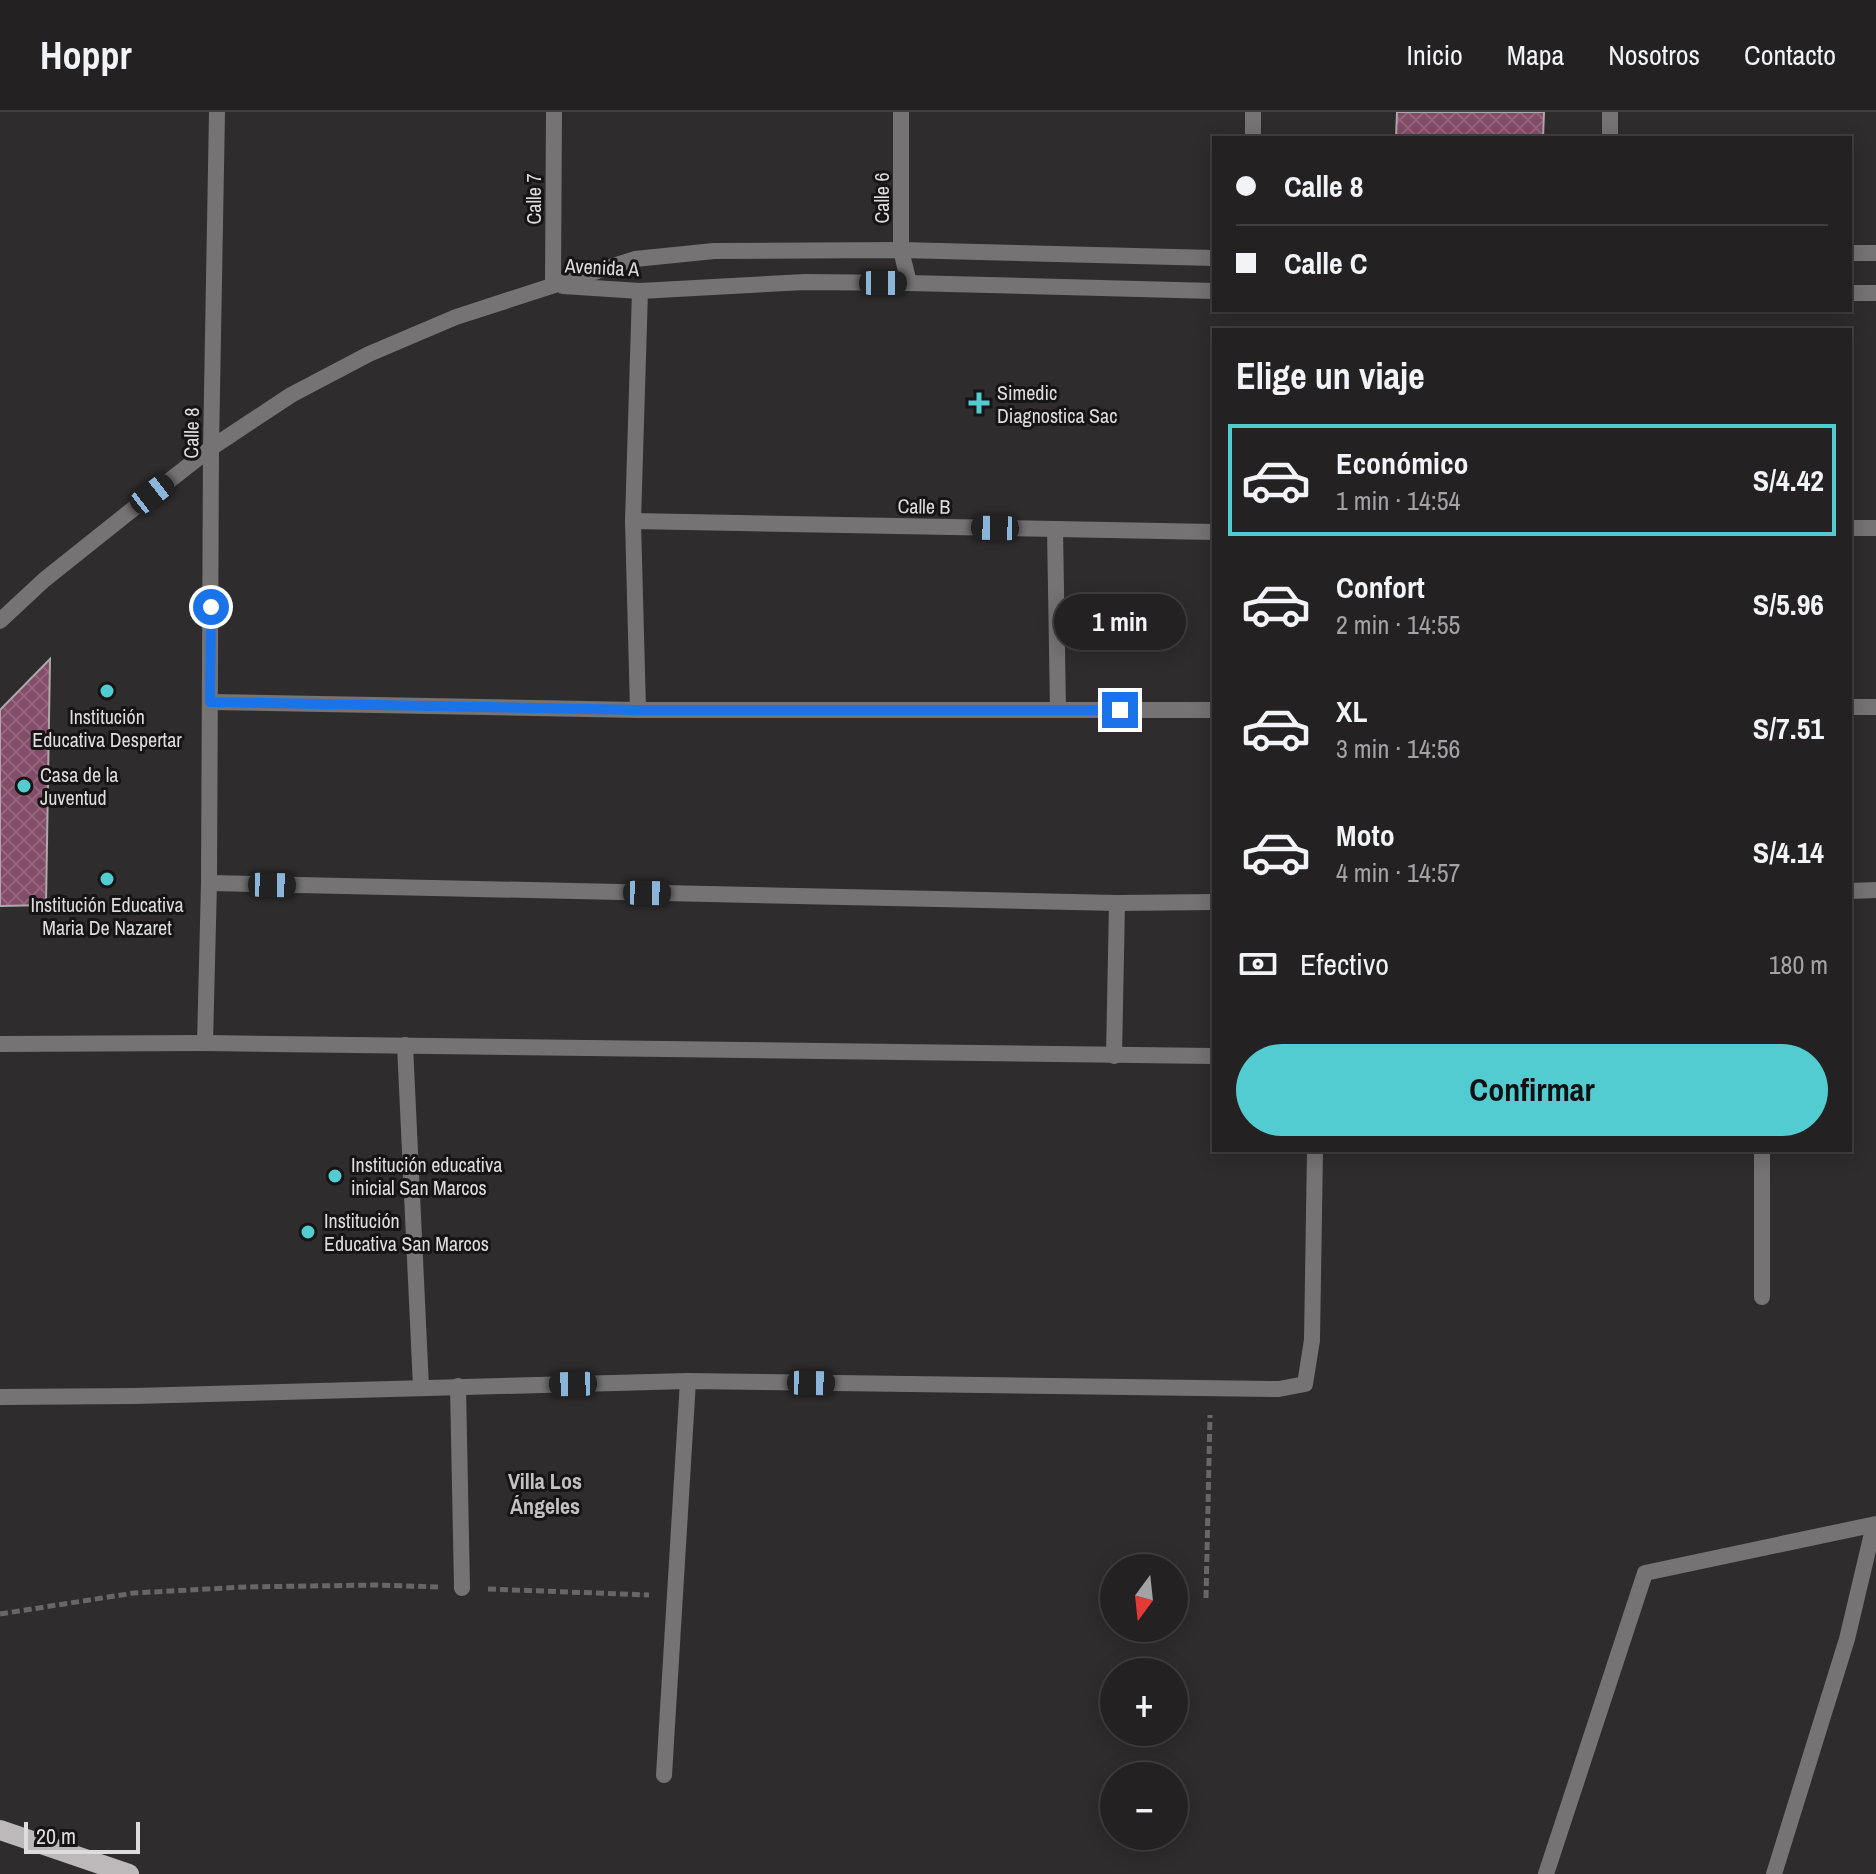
<!DOCTYPE html>
<html lang="es">
<meta charset="utf-8">
<style>
:root{--surface:#232122;--page:#2f2e2f;--text:#f1f3f6;--muted:#a3a3a5;--line:#403e40;--accent:#52ccd0}
body{margin:0;font-family:"Archivo Narrow",sans-serif;background:var(--page);color:var(--text);height:100vh;display:flex;flex-direction:column;font-size:30px;white-space:nowrap}
*{box-sizing:border-box;margin:0}
p{font-size:26px;color:var(--muted)}
.icon{flex:none;width:44px;height:44px;fill:none;stroke:currentColor;stroke-width:2;stroke-linecap:round;stroke-linejoin:round}
.map{position:relative;flex:1;overflow:hidden}
.sheet{position:absolute;left:1212px;top:216px;width:640px;height:824px;display:flex;flex-direction:column;background:var(--surface);border-radius:0px;box-shadow:0 4px 20px #0003,0 0 0 2px var(--line)}
.sheet>*{flex:none}
.top-card{position:absolute;left:1212px;top:24px;width:640px;height:176px;border-radius:0px;box-shadow:0 4px 20px #0003,0 0 0 2px var(--line);display:grid;align-content:center;height:176px;padding:0 24px;background:var(--surface)}
.needle{width:52px;rotate:195deg}
.controls{position:absolute;left:1100px;top:1442px;display:grid;gap:16px}
.controls a{display:grid;place-items:center;width:88px;height:88px;border-radius:50%;background:var(--surface);box-shadow:0 4px 20px #0003,0 0 0 2px var(--line);font-size:40px}
.scale{position:absolute;left:24px;bottom:20px;width:116px;box-sizing:border-box;padding-left:8px;border:4px solid #dfdcdd;border-top:0;font-size:22px;line-height:28px;white-space:nowrap;color:#dfdcdd;-webkit-text-stroke:6px #161515;paint-order:stroke}
.end{position:absolute;width:36px;height:36px;margin:-18px;border:10px solid #1a73e8;background:#fff;box-shadow:0 0 0 4px #fff}
.from{border-radius:50%}
.bubble{position:absolute;height:56px;border-radius:28px;background:var(--surface);box-shadow:0 4px 20px #0003,0 0 0 2px var(--line);font-size:26px;font-weight:700;line-height:56px;text-align:center}
.car{position:absolute;width:24px;height:48px;margin:-24px -12px;border-radius:10px;box-shadow:0 0 6px 2px #0007;background:linear-gradient(#222 24%,#8ab4d8 0 40%,#222 0 76%,#8ab4d8 0 86%,#222 0)}
.top-card b{display:flex;align-items:center;gap:28px;height:76px;font-size:30px}
.top-card b+b{border-top:2px solid var(--line)}
.top-card i{width:20px;height:20px;background:var(--text)}
ul{padding:0;list-style:none}
li{display:flex;align-items:center;gap:24px;height:112px;margin:0 16px 12px;padding:0 8px;border:4px solid transparent;border-radius:0px}
li div{flex:1}
li b{display:block;font-size:30px}
li em{font-style:normal;font-weight:700}
li.selected{border-color:var(--accent)}
li>.icon{width:72px;height:72px;stroke-width:1.5}
h2{padding:0 24px;font-size:36px;line-height:96px}
.pay{display:flex;align-items:center;gap:20px;height:88px;padding:0 24px;font-size:30px}
.pay p{margin-inline-start:auto}
.cta{display:flex;gap:16px;margin-top:auto;padding:16px 24px}
.cta a{flex:1;height:92px;border-radius:48px;background:var(--accent);color:#111;font-size:32px;font-weight:700;line-height:92px;text-align:center}
header{display:flex;align-items:center;gap:48px;box-sizing:border-box;height:112px;padding:0 40px;background:var(--surface);border-bottom:2px solid var(--line)}
header strong{font-size:38px}
nav{display:flex;gap:44px;margin-inline-start:auto;font-size:28px}
.map>svg:first-child{display:block}
.building{fill:url(#building-cross-hatch);stroke:#ada8aa;stroke-width:2}
.lines{fill:none;stroke-linecap:round;stroke-linejoin:round}
.path{stroke:#696667;stroke-width:5;stroke-dasharray:8 4;stroke-linecap:butt}
.minor{stroke:#757374;stroke-width:16}
.tertiary{stroke:#757374;stroke-width:16}
.primary{stroke:#bdb9bb;stroke-width:20}
.route{stroke:#1a73e8;stroke-width:10}
.poi-dot{fill:#52ccd0;stroke:#161515;stroke-width:3}
.labels{text-anchor:middle;dominant-baseline:central;stroke-width:6;stroke-linejoin:round;paint-order:stroke}
.street-label{font-size:20px;fill:#dfdcdd;stroke:#161515}
.poi-label{font-size:20px;fill:#dfdcdd;stroke:#161515;text-anchor:start}
.neighbourhood-label{font-size:22px;font-weight:bold;fill:#c4bfc1;stroke:#161515}
</style>
<header>
<strong>Hoppr</strong>
<nav><a>Inicio</a><a>Mapa</a><a>Nosotros</a><a>Contacto</a></nav>
</header>
<div class="map">
<svg width="1876" height="1762" viewBox="0 0 1876 1762">
<defs>
<pattern id="building-cross-hatch" width="8" height="8" patternUnits="userSpaceOnUse" patternTransform="scale(2)"><rect width="8" height="8" fill="#834c68"/><path d="M0 0l8 8M0 8l8-8" fill="none" stroke="#94657d"/></pattern>
</defs>
<rect width="100%" height="100%" fill="#2f2c2d"/>
<g class="building">
<path d="M1397,0H1544L1543,26H1396Z"/>
<path d="M50,547L46,793L0,794V598Z"/>
</g>
<g class="lines">
<g class="path">
<path d="M488,1477L649,1483"/>
<path d="M1206,1486L1210,1303"/>
<path d="M0,1502L134,1481L245,1475L375,1473L438,1475"/>
</g>
<g class="minor">
<path d="M901,0V138L909,171"/>
<path d="M1610,0V26"/>
<path d="M1253,26V0"/>
<path d="M553,173L554,0"/>
<path d="M633,409L1214,420"/>
<path d="M1850,416H1876"/>
<path d="M1055,417L1058,598"/>
<path d="M210,590L638,598H1214"/>
<path d="M1850,595H1876"/>
<path d="M638,598L633,409L640,179"/>
<path d="M209,771L1117,791L1214,790"/>
<path d="M1850,779L1876,778"/>
<path d="M205,931L209,771L211,336L217,0"/>
<path d="M0,932L205,931L1214,944"/>
<path d="M405,933L421,1275"/>
<path d="M1114,944L1117,791"/>
<path d="M1762,1038V1185"/>
<path d="M458,1274L462,1476"/>
<path d="M0,1285L134,1284L688,1269L1279,1277L1305,1272L1312,1228L1315,1038"/>
<path d="M664,1663L688,1269"/>
<path d="M1546,1762L1645,1461L1876,1412"/>
<path d="M1774,1762L1847,1527L1874,1413"/>
</g>
<g class="tertiary">
<path d="M1850,141H1876"/>
<path d="M563,174L640,179L805,170L909,171L1214,179"/>
<path d="M1850,181H1876"/>
<path d="M0,509L44,468L133,397L211,336L291,283L369,242L456,205L635,147L714,139L901,138L1214,146"/>
</g>
<path class="primary" d="M0,1718L129,1762"/>
</g>
<g class="lines">
<path class="route" d="M211,495L210,590L638,598H1120"/>
</g>
<g class="poi-dot">
<path d="M975 279h8v8h8v8h-8v8h-8v-8h-8v-8h8z"/>
<circle cx="107" cy="579" r="8"/>
<circle cx="24" cy="674" r="8"/>
<circle cx="107" cy="767" r="8"/>
<circle cx="335" cy="1064" r="8"/>
<circle cx="308" cy="1120" r="8"/>
</g>
<g class="labels">
<g class="street-label">
<text transform="translate(881 86) rotate(-90)">Calle 6</text>
<text transform="translate(533 87) rotate(-90)">Calle 7</text>
<text transform="translate(602 155) rotate(3)">Avenida A</text>
<text transform="translate(191 321) rotate(-89)">Calle 8</text>
<text transform="translate(924 394) rotate(1)">Calle B</text>
</g>
<g class="poi-label">
<text x="997" y="280">Simedic<tspan x="997" dy="23">Diagnostica Sac</tspan></text>
<text x="107" y="604" text-anchor="middle">Institución<tspan x="107" dy="23">Educativa Despertar</tspan></text>
<text x="40" y="662">Casa de la<tspan x="40" dy="23">Juventud</tspan></text>
<text x="107" y="792" text-anchor="middle">Institución Educativa<tspan x="107" dy="23">Maria De Nazaret</tspan></text>
<text x="351" y="1052">Institución educativa<tspan x="351" dy="23">inicial San Marcos</tspan></text>
<text x="324" y="1108">Institución<tspan x="324" dy="23">Educativa San Marcos</tspan></text>
</g>
<g class="neighbourhood-label">
<text x="545" y="1369">Villa Los<tspan x="545" dy="25">Ángeles</tspan></text>
</g>
</g>
</svg>
<div class="controls">
<a><svg class="needle" viewBox="-14 -14 28 28"><path d="M0-13l5 13h-10z" fill="#e53935"/><path d="M0 13l5-13h-10z" fill="#a3a3a5"/></svg></a>
<a>+</a>
<a>−</a>
</div>
<div class="scale">20 m</div>
<i class="end from" style="left:211px;top:495px"></i>
<i class="end" style="left:1120px;top:598px"></i>
<div class="bubble" style="left:1054px;top:482px;width:132px">1 min</div>
<i class="car" style="left:883px;top:171px;rotate:90deg"></i>
<i class="car" style="left:152px;top:382px;rotate:52deg"></i>
<i class="car" style="left:995px;top:416px;rotate:271deg"></i>
<i class="car" style="left:272px;top:773px;rotate:91deg"></i>
<i class="car" style="left:647px;top:781px;rotate:91deg"></i>
<i class="car" style="left:811px;top:1271px;rotate:91deg"></i>
<i class="car" style="left:573px;top:1272px;rotate:269deg"></i>
<div class="top-card">
<b><i class="from"></i>Calle 8</b>
<b><i></i>Calle C</b>
</div>
<section class="sheet">
<h2>Elige un viaje</h2>
<ul>
<li class="selected"><svg class="icon" aria-label="car" viewBox="0 0 24 24"><path d="M5 17H2v-5l4-1 3-4h7l3 4 3 1v5h-3M9 17h6M6 11h13"/><circle cx="7" cy="17" r="2"/><circle cx="17" cy="17" r="2"/></svg><div><b>Económico</b><p>1 min · 14:54</p></div><em>S/4.42</em></li>
<li><svg class="icon" aria-label="car" viewBox="0 0 24 24"><path d="M5 17H2v-5l4-1 3-4h7l3 4 3 1v5h-3M9 17h6M6 11h13"/><circle cx="7" cy="17" r="2"/><circle cx="17" cy="17" r="2"/></svg><div><b>Confort</b><p>2 min · 14:55</p></div><em>S/5.96</em></li>
<li><svg class="icon" aria-label="car" viewBox="0 0 24 24"><path d="M5 17H2v-5l4-1 3-4h7l3 4 3 1v5h-3M9 17h6M6 11h13"/><circle cx="7" cy="17" r="2"/><circle cx="17" cy="17" r="2"/></svg><div><b>XL</b><p>3 min · 14:56</p></div><em>S/7.51</em></li>
<li><svg class="icon" aria-label="car" viewBox="0 0 24 24"><path d="M5 17H2v-5l4-1 3-4h7l3 4 3 1v5h-3M9 17h6M6 11h13"/><circle cx="7" cy="17" r="2"/><circle cx="17" cy="17" r="2"/></svg><div><b>Moto</b><p>4 min · 14:57</p></div><em>S/4.14</em></li>
</ul>
<div class="pay"><svg class="icon" aria-label="cash" viewBox="0 0 24 24"><path d="M3 7h18v10H3z"/><circle cx="12" cy="12" r="2"/></svg>Efectivo<p>180 m</p></div>
<div class="cta"><a>Confirmar</a></div>
</section>
</div>
